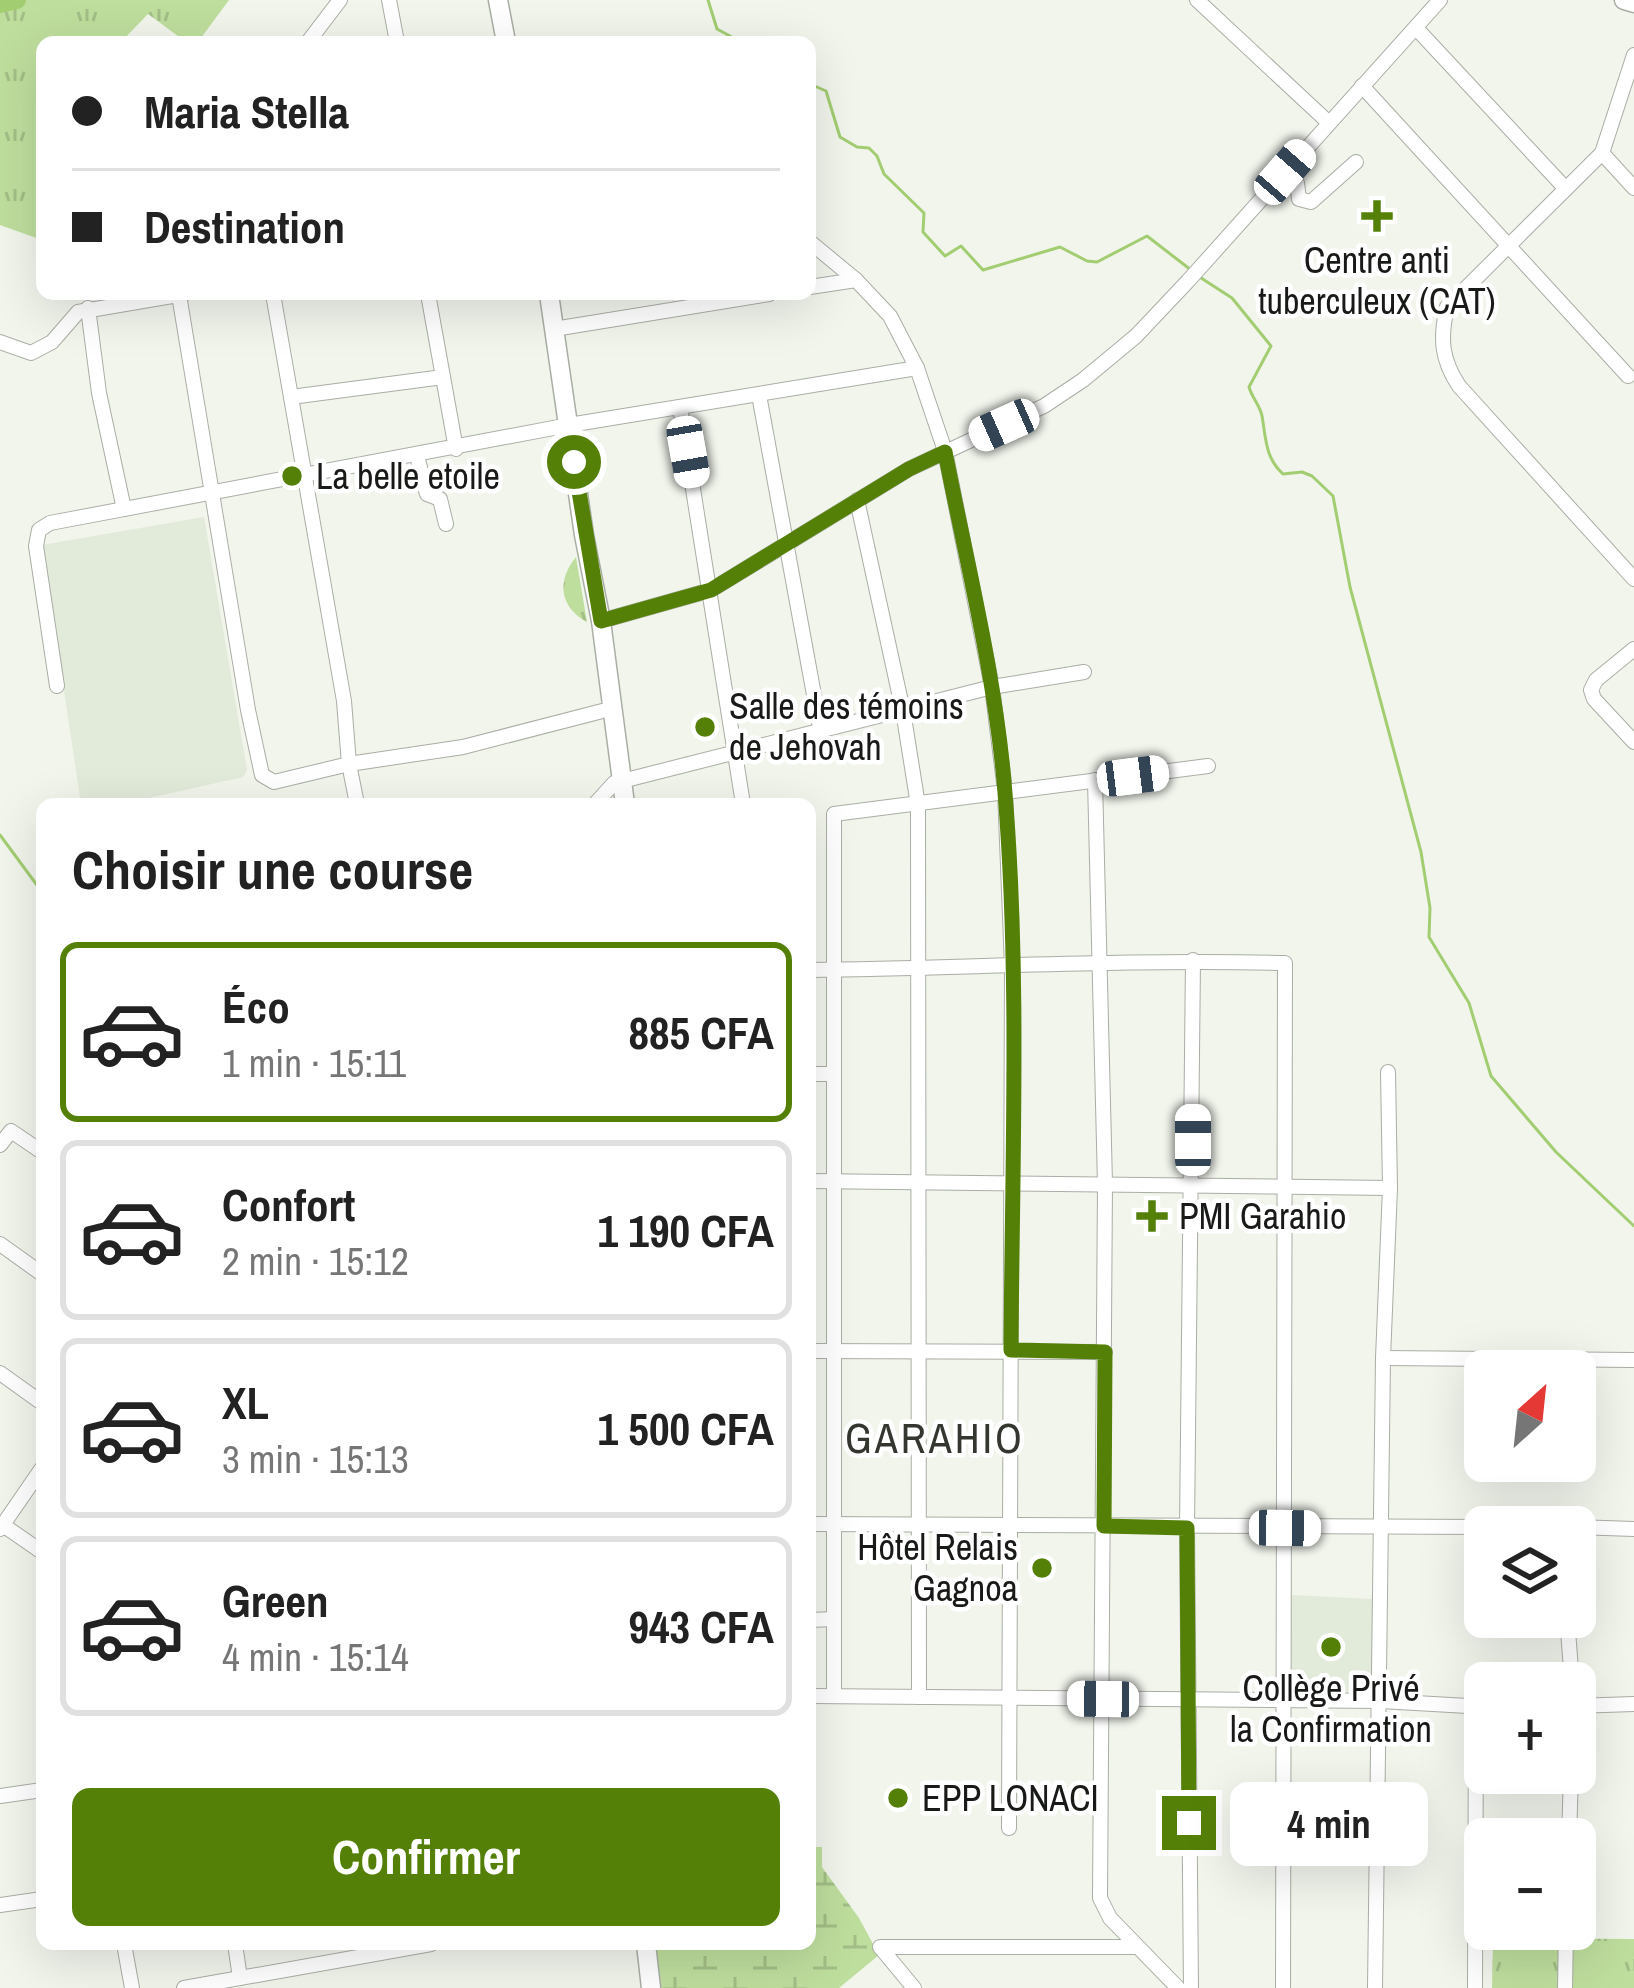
<!DOCTYPE html>
<html lang="fr">
<meta charset="utf-8">
<style>
:root{--surface:#fff;--page:#f2f2f2;--text:#222;--muted:#767676;--line:#e0e0e0;--accent:#558008}
body{margin:0;font-family:"Archivo Narrow",sans-serif;background:var(--page);color:var(--text);height:100vh;display:flex;flex-direction:column;font-size:45px;white-space:nowrap}
*{box-sizing:border-box;margin:0}
p{font-size:39px;color:var(--muted)}
.icon{flex:none;width:66px;height:66px;fill:none;stroke:currentColor;stroke-width:2;stroke-linecap:round;stroke-linejoin:round}
.map{position:relative;flex:1;overflow:hidden}
.drawer{position:absolute;left:36px;top:798px;width:780px;height:1152px;display:flex;flex-direction:column;background:var(--surface);border-radius:18px;box-shadow:0 12px 48px #0002}
.drawer>*{flex:none}
.hud{position:absolute;left:36px;top:36px;width:780px;height:264px;border-radius:18px;box-shadow:0 12px 48px #0002;display:grid;align-content:center;height:264px;padding:0 36px;background:var(--surface)}
.needle{width:78px;rotate:27deg}
.tools{position:absolute;left:1464px;top:1350px;display:grid;gap:24px}
.tools a{display:grid;place-items:center;width:132px;height:132px;border-radius:18px;background:var(--surface);box-shadow:0 12px 48px #0002;font-size:60px}
.end{position:absolute;width:54px;height:54px;margin:-27px;border:15px solid #558008;background:#fff;box-shadow:0 0 0 6px #fff}
.from{border-radius:50%}
.bubble{position:absolute;height:84px;border-radius:18px;background:var(--surface);box-shadow:0 12px 48px #0002;font-size:39px;font-weight:800;line-height:84px;text-align:center}
.car{position:absolute;width:36px;height:72px;margin:-36px -18px;border-radius:15px;box-shadow:0 0 9px 3px #0007;background:linear-gradient(#fff 24%,#345 0 40%,#fff 0 76%,#345 0 86%,#fff 0)}
.hud b{display:flex;align-items:center;gap:42px;height:114px;font-size:45px}
.hud b+b{border-top:3px solid var(--line)}
.hud i{width:30px;height:30px;background:var(--text)}
ul{padding:0;list-style:none}
li{display:flex;align-items:center;gap:36px;height:180px;margin:0 24px 18px;padding:0 12px;border:6px solid var(--line);border-radius:18px}
li div{flex:1}
li b{display:block;font-size:45px}
li em{font-style:normal;font-weight:800}
li.current{border-color:var(--accent)}
li>.icon{width:108px;height:108px;stroke-width:1.5}
h2{padding:0 36px;font-size:54px;line-height:144px}
.cta{display:flex;gap:24px;margin-top:auto;padding:24px 36px}
.cta a{flex:1;height:138px;border-radius:18px;background:var(--accent);color:#fff;font-size:48px;font-weight:800;line-height:138px;text-align:center}
.map>svg:first-child{display:block}
.built{fill:#e2eada}
.grass{fill:url(#grass-tufts)}
.wetland{fill:url(#wetland-marsh)}
.lines{fill:none;stroke-linecap:round;stroke-linejoin:round}
.stream{stroke:#a2cd71;stroke-width:3}
.river{stroke:#a2cd71;stroke-width:18}
.minor-casing{stroke:#a9aea5;stroke-width:16}
.major-casing{stroke:#a9aea5;stroke-width:21}
.minor{stroke:#fff;stroke-width:14}
.major{stroke:#fff;stroke-width:18}
.route{stroke:#558008;stroke-width:15}
.poi-dot{fill:#558008;stroke:#fff;stroke-width:4.5}
.labels{text-anchor:middle;dominant-baseline:central;stroke-width:9;stroke-linejoin:round;paint-order:stroke}
.poi-label{font-size:36px;fill:#181a17;stroke:#fff;text-anchor:start}
.quarter-label{font-size:42px;letter-spacing:3px;fill:#343730;stroke:#fff}
</style>
<div class="map">
<svg width="1634" height="1988" viewBox="0 0 1634 1988">
<defs>
<pattern id="grass-tufts" width="24" height="20" patternUnits="userSpaceOnUse" patternTransform="scale(3)"><rect width="24" height="20" fill="#bede9d"/><path d="M3 7l-1-3M5 7V3M7 7l1-3M15 17l-1-3M17 17v-4M19 17l1-3" fill="none" stroke="#a3be86"/></pattern>
<pattern id="wetland-marsh" width="20" height="14" patternUnits="userSpaceOnUse" patternTransform="scale(3)"><rect width="20" height="14" fill="#bede9d"/><path d="M1 5h8M5 5V1M11 12h8M15 12V8" fill="none" stroke="#a3be86"/></pattern>
</defs>
<rect width="100%" height="100%" fill="#f1f5ec"/>
<g class="built">
<path d="M204,517L247,770L243,777L122,804H81L42,545Z"/>
<path d="M1291,1595L1372,1599L1373,1697L1289,1695Z"/>
</g>
<g class="grass">
<path d="M0,0H229L198,42H186L148,14L121,42H42V240L0,225Z"/>
<path d="M576,557L587,622C560,608 556,581 576,557Z"/>
<path d="M1493,1938L1634,1939V1988H1492Z"/>
</g>
<path class="wetland" d="M810,1847H822V1867L859,1918L879,1955L839,1988H661L656,1944H810Z"/>
<g class="lines">
<g class="stream">
<path d="M708,0L717,29L741,42"/>
<path d="M810,84L826,91L840,137L857,147L869,148L877,156L884,174L924,213L923,232L945,256L961,246L983,270L1060,247L1087,261L1097,262L1147,236L1191,270"/>
<path d="M1198,276L1232,298L1271,346L1249,387C1252,398 1260,405 1262,416C1266,438 1265,458 1283,474L1302,472L1312,476L1333,496L1350,587L1421,852L1430,908L1429,937L1469,1003L1491,1076L1556,1152L1634,1226"/>
<path d="M0,835L42,892"/>
</g>
<path class="river" d="M0,4L17,0"/>
<defs>
<g id="minor">
<path d="M389,0L397,42"/>
<path d="M1197,0L1328,122"/>
<path d="M1416,28L1566,189"/>
<path d="M308,42L340,0"/>
<path d="M1634,55L1602,153L1447,307C1440,338 1441,359 1459,386L1634,579"/>
<path d="M1362,86L1628,376"/>
<path d="M1602,153L1634,188"/>
<path d="M1297,183L1299,199L1311,202L1356,162"/>
<path d="M810,242L856,280L890,316L917,368L945,451L992,687L1005,791L1012,967L1009,1828"/>
<path d="M810,287L856,280"/>
<path d="M273,294L344,701L349,764L357,804"/>
<path d="M428,294L456,449"/>
<path d="M179,295L248,710L262,775L274,782L349,764L463,747L614,708"/>
<path d="M88,308L99,393L124,509"/>
<path d="M554,329L769,294"/>
<path d="M0,342L31,353L52,342L78,312L184,294"/>
<path d="M759,395L821,733"/>
<path d="M291,397L443,377"/>
<path d="M680,407L743,804"/>
<path d="M417,456L427,494L440,499L446,524"/>
<path d="M857,500L903,711L918,805L919,1697"/>
<path d="M601,621L711,590L909,469L1044,406L1083,380L1136,336L1188,281L1440,0"/>
<path d="M1634,649L1596,680L1591,690L1594,699L1634,742"/>
<path d="M57,686L36,546L39,530L50,523L569,425L917,368"/>
<path d="M1095,780L1105,1184L1100,1898L1110,1918L1178,1988"/>
<path d="M595,804L614,783L622,781L992,687L1084,672"/>
<path d="M810,970C968,968 1126,959 1285,963L1283,1988"/>
<path d="M810,1074H834"/>
<path d="M0,1145L11,1131L42,1152"/>
<path d="M810,1181L1390,1188"/>
<path d="M0,1244L42,1274"/>
<path d="M810,1351L1105,1352"/>
<path d="M1383,1358L1634,1360"/>
<path d="M0,1373L42,1403"/>
<path d="M810,1524L1485,1527"/>
<path d="M3,1525L42,1552"/>
<path d="M1534,1527H1571"/>
<path d="M1575,1527L1634,1529"/>
<path d="M0,1529L42,1468"/>
<path d="M1567,1617L1572,1683"/>
<path d="M810,1620L834,1619"/>
<path d="M810,1696L1381,1701L1485,1707"/>
<path d="M834,1696V814L1208,766"/>
<path d="M1575,1706L1634,1704"/>
<path d="M0,1796L42,1790"/>
<path d="M1569,1839L1571,1773"/>
<path d="M0,1905L42,1899"/>
<path d="M124,1944L132,1988"/>
<path d="M235,1944L240,1978"/>
<path d="M184,1988L431,1944"/>
<path d="M914,1988L880,1947H1137"/>
<path d="M1191,1988L1187,1528L1193,960"/>
<path d="M1375,1988L1383,1358L1390,1188L1388,1072"/>
<path d="M1475,1988L1476,1707"/>
<path d="M1565,1988L1566,1929"/>
</g>
<g id="major">
<path d="M498,0L506,42"/>
<path d="M1624,0L1634,3"/>
<path d="M549,294L584,535L601,621L625,804"/>
<path d="M646,1944L651,1988"/>
</g>
</defs>
<use href="#minor" class="minor-casing"/>
<use href="#major" class="major-casing"/>
<use href="#minor" class="minor"/>
<use href="#major" class="major"/>
</g>
<g class="lines">
<path class="route" d="M574,462L601,621L711,590L909,469L945,452C967,564 996,678 1005,793C1020,977 1012,1165 1011,1350L1105,1352L1104,1526L1187,1528L1189,1823"/>
</g>
<g class="poi-dot">
<path d="M1371 198h12v12h12v12h-12v12h-12v-12h-12v-12h12z"/>
<circle cx="292" cy="476" r="12"/>
<circle cx="705" cy="727" r="12"/>
<path d="M1146 1198h12v12h12v12h-12v12h-12v-12h-12v-12h12z"/>
<circle cx="1042" cy="1568" r="12"/>
<circle cx="1331" cy="1647" r="12"/>
<circle cx="898" cy="1798" r="12"/>
</g>
<g class="labels">
<g class="poi-label">
<text x="1377" y="260" text-anchor="middle">Centre anti<tspan x="1377" dy="41">tuberculeux (CAT)</tspan></text>
<text x="316" y="476">La belle etoile</text>
<text x="729" y="706">Salle des témoins<tspan x="729" dy="41">de Jehovah</tspan></text>
<text x="1179" y="1216">PMI Garahio</text>
<text x="1018" y="1547" text-anchor="end">Hôtel Relais<tspan x="1018" dy="41">Gagnoa</tspan></text>
<text x="1331" y="1688" text-anchor="middle">Collège Privé<tspan x="1331" dy="41">la Confirmation</tspan></text>
<text x="922" y="1798">EPP LONACI</text>
</g>
<g class="quarter-label">
<text x="935" y="1438">GARAHIO</text>
</g>
</g>
</svg>
<div class="tools">
<a><svg class="needle" viewBox="-14 -14 28 28"><path d="M0-13l5 13h-10z" fill="#e53935"/><path d="M0 13l5-13h-10z" fill="#767676"/></svg></a>
<a><svg class="icon" aria-label="layers" viewBox="0 0 24 24"><path d="M12 4l9 5-9 5-9-5zM3 14l9 5 9-5"/></svg></a>
<a>+</a>
<a>−</a>
</div>
<i class="end from" style="left:574px;top:462px"></i>
<i class="end" style="left:1189px;top:1823px"></i>
<div class="bubble" style="left:1230px;top:1782px;width:198px">4 min</div>
<i class="car" style="left:1285px;top:172px;rotate:41deg"></i>
<i class="car" style="left:1004px;top:425px;rotate:246deg"></i>
<i class="car" style="left:688px;top:452px;rotate:170deg"></i>
<i class="car" style="left:1133px;top:776px;rotate:83deg"></i>
<i class="car" style="left:1193px;top:1140px;rotate:0deg"></i>
<i class="car" style="left:1285px;top:1528px;rotate:91deg"></i>
<i class="car" style="left:1103px;top:1699px;rotate:271deg"></i>
<div class="hud">
<b><i class="from"></i>Maria Stella</b>
<b><i></i>Destination</b>
</div>
<section class="drawer">
<h2>Choisir une course</h2>
<ul>
<li class="current"><svg class="icon" aria-label="car" viewBox="0 0 24 24"><path d="M5 17H2v-5l4-1 3-4h7l3 4 3 1v5h-3M9 17h6M6 11h13"/><circle cx="7" cy="17" r="2"/><circle cx="17" cy="17" r="2"/></svg><div><b>Éco</b><p>1 min · 15:11</p></div><em>885 CFA</em></li>
<li><svg class="icon" aria-label="car" viewBox="0 0 24 24"><path d="M5 17H2v-5l4-1 3-4h7l3 4 3 1v5h-3M9 17h6M6 11h13"/><circle cx="7" cy="17" r="2"/><circle cx="17" cy="17" r="2"/></svg><div><b>Confort</b><p>2 min · 15:12</p></div><em>1 190 CFA</em></li>
<li><svg class="icon" aria-label="car" viewBox="0 0 24 24"><path d="M5 17H2v-5l4-1 3-4h7l3 4 3 1v5h-3M9 17h6M6 11h13"/><circle cx="7" cy="17" r="2"/><circle cx="17" cy="17" r="2"/></svg><div><b>XL</b><p>3 min · 15:13</p></div><em>1 500 CFA</em></li>
<li><svg class="icon" aria-label="car" viewBox="0 0 24 24"><path d="M5 17H2v-5l4-1 3-4h7l3 4 3 1v5h-3M9 17h6M6 11h13"/><circle cx="7" cy="17" r="2"/><circle cx="17" cy="17" r="2"/></svg><div><b>Green</b><p>4 min · 15:14</p></div><em>943 CFA</em></li>
</ul>
<div class="cta"><a>Confirmer</a></div>
</section>
</div>
